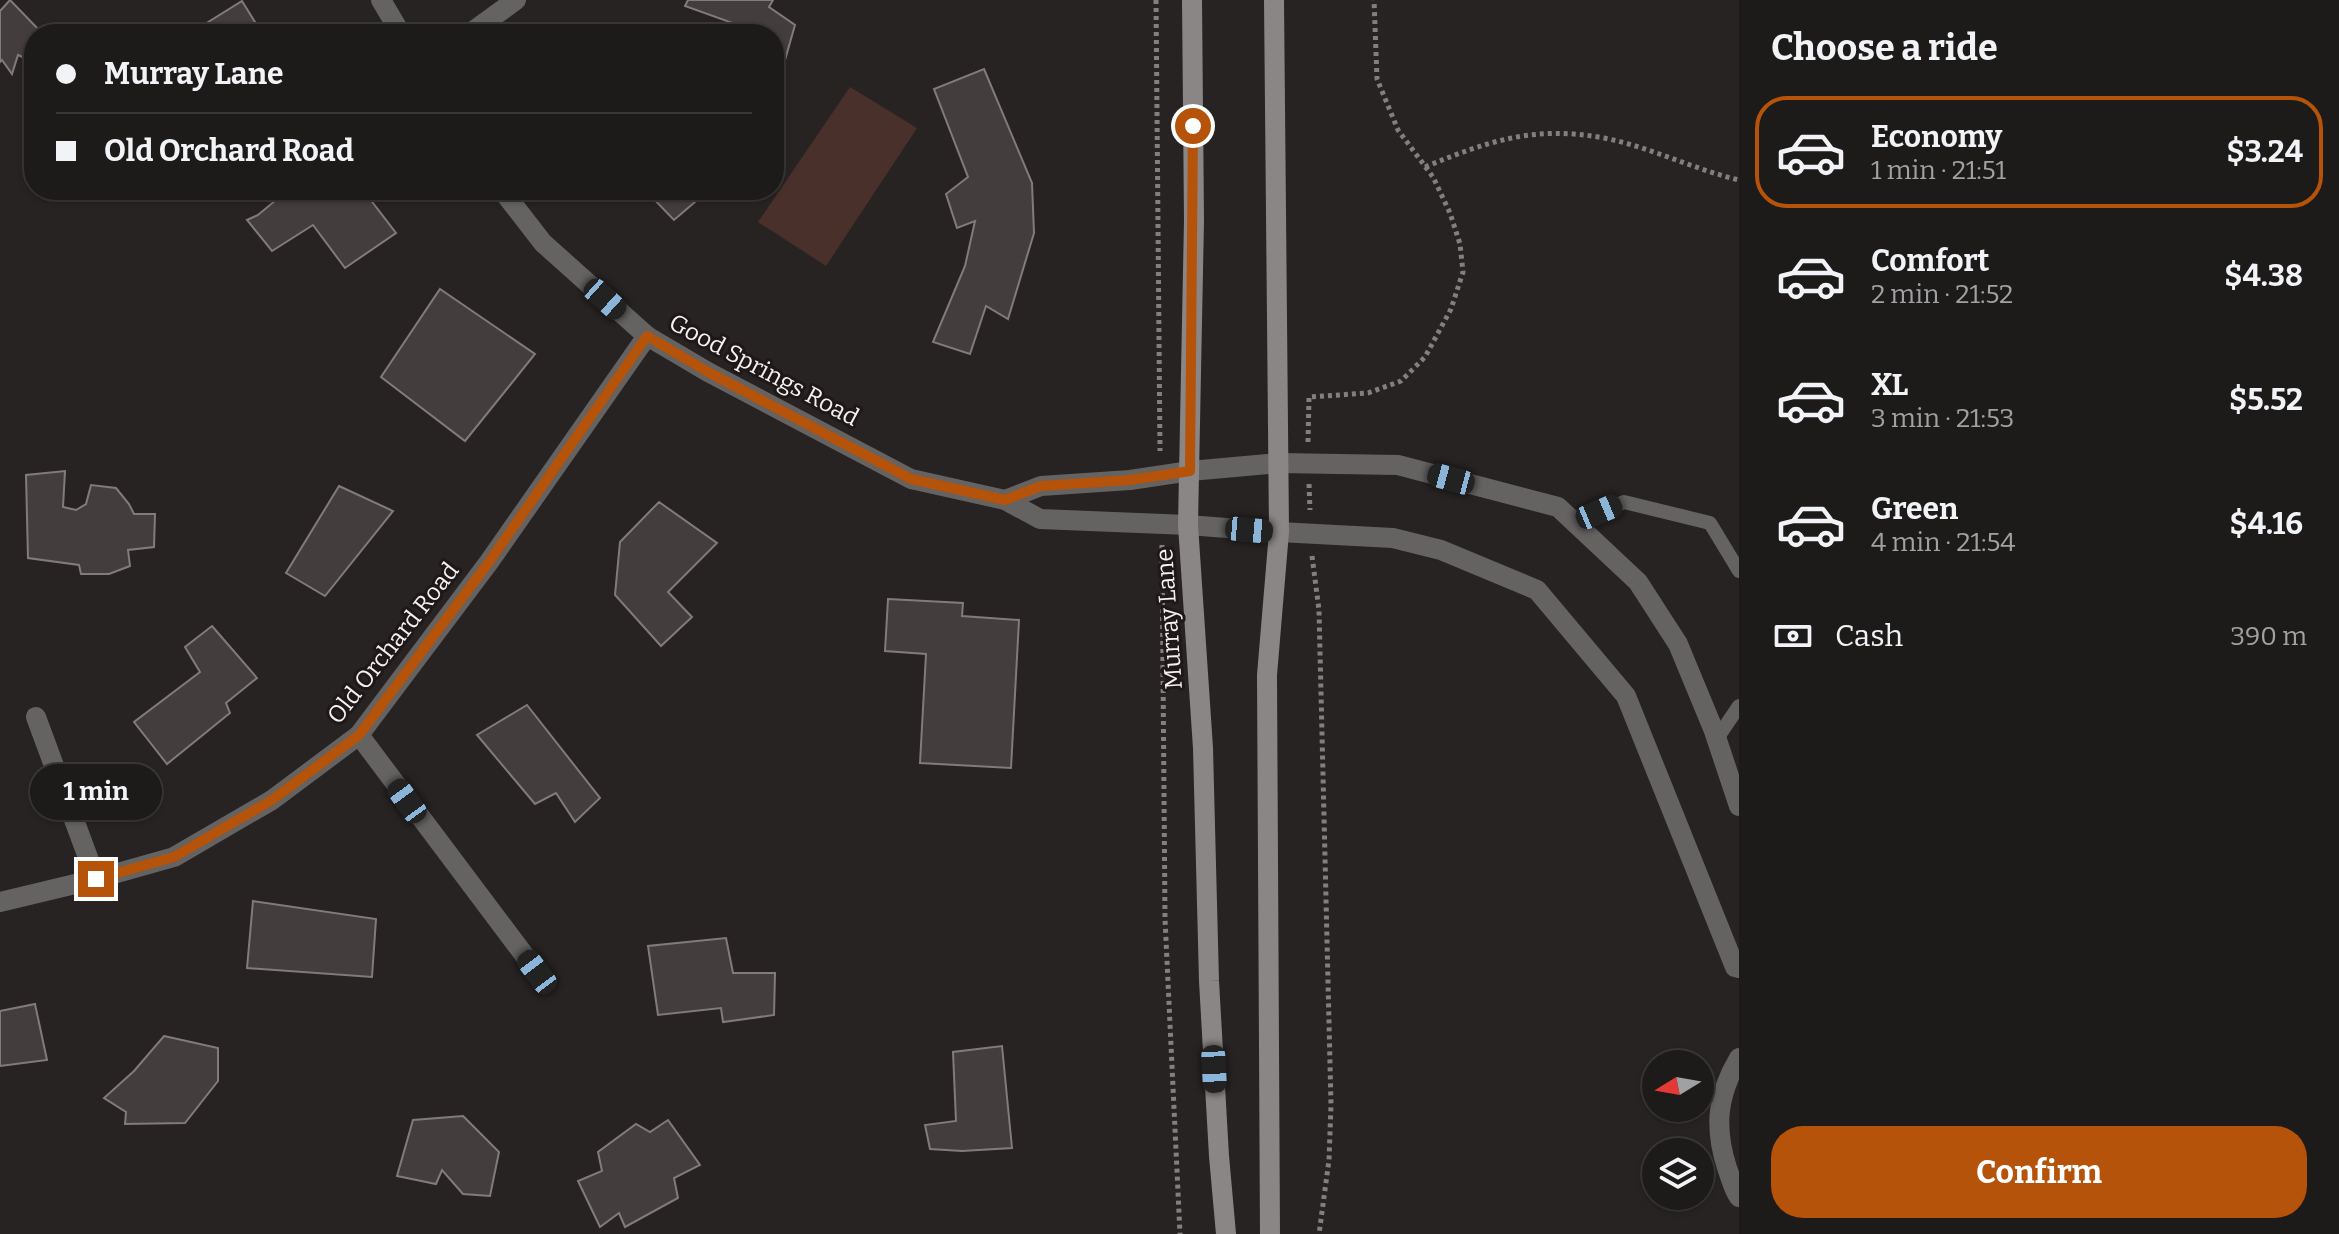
<!DOCTYPE html>
<meta charset="utf-8">
<style>
:root{--surface:#1d1a1a;--page:#252323;--text:#f1f3f6;--muted:#a0a1a2;--line:#3b3839;--accent:#b45309}
body{margin:0;font-family:Bitter,serif;background:var(--page);color:var(--text);height:100vh;display:flex;flex-direction:column;font-size:30px;white-space:nowrap}
*{box-sizing:border-box;margin:0}
p{font-size:26px;color:var(--muted)}
.icon{flex:none;width:44px;height:44px;fill:none;stroke:currentColor;stroke-width:2;stroke-linecap:round;stroke-linejoin:round}
.map{position:relative;flex:1;overflow:hidden}
.panel{display:flex;flex-direction:column;background:var(--surface);width:600px}
.panel>*{flex:none}
.guide{position:absolute;left:24px;top:24px;width:760px;height:176px;border-radius:32px;box-shadow:0 2px 6px #0004,0 0 0 2px var(--line);display:grid;align-content:center;height:176px;padding:0 32px;background:var(--surface)}
.needle{width:52px;rotate:259deg}
.buttons{position:absolute;left:1642px;top:1050px;display:grid;gap:16px}
.buttons a{display:grid;place-items:center;width:72px;height:72px;border-radius:50%;background:var(--surface);box-shadow:0 2px 6px #0004,0 0 0 2px var(--line);font-size:40px}
.end{position:absolute;width:36px;height:36px;margin:-18px;border:10px solid #b45309;background:#fff;box-shadow:0 0 0 4px #fff}
.from{border-radius:50%}
.bubble{position:absolute;height:56px;border-radius:28px;background:var(--surface);box-shadow:0 2px 6px #0004,0 0 0 2px var(--line);font-size:26px;font-weight:700;line-height:56px;text-align:center}
.car{position:absolute;width:24px;height:48px;margin:-24px -12px;border-radius:10px;box-shadow:0 0 6px 2px #0007;background:linear-gradient(#222 24%,#8ab4d8 0 40%,#222 0 76%,#8ab4d8 0 86%,#222 0)}
.guide b{display:flex;align-items:center;gap:28px;height:76px;font-size:30px}
.guide b+b{border-top:2px solid var(--line)}
.guide i{width:20px;height:20px;background:var(--text)}
ul{padding:0;list-style:none}
li{display:flex;align-items:center;gap:24px;height:112px;margin:0 16px 12px;padding:0 16px;border:4px solid transparent;border-radius:32px}
li div{flex:1}
li b{display:block;font-size:30px}
li em{font-style:normal;font-weight:700}
li.active{border-color:var(--accent)}
li>.icon{width:72px;height:72px;stroke-width:1.5}
h2{padding:0 32px;font-size:36px;line-height:96px}
.pay{display:flex;align-items:center;gap:20px;height:88px;padding:0 32px;font-size:30px}
.pay p{margin-inline-start:auto}
.cta{display:flex;gap:16px;margin-top:auto;padding:16px 32px}
.cta a{flex:1;height:92px;border-radius:32px;background:var(--accent);color:#fff;font-size:32px;font-weight:700;line-height:92px;text-align:center}
main{display:flex;flex:1;min-height:0}
.map>svg:first-child{display:block}
.green{fill:#4a302a}
.building{fill:#433e3d;stroke:#817b7a;stroke-width:2}
.lines{fill:none;stroke-linecap:round;stroke-linejoin:round}
.path{stroke:#837f7e;stroke-width:5;stroke-dasharray:4 4;stroke-linecap:butt}
.service{stroke:#656262;stroke-width:14}
.minor{stroke:#656262;stroke-width:20}
.secondary{stroke:#8a8685;stroke-width:20}
.route{stroke:#b45309;stroke-width:10}
.labels{text-anchor:middle;dominant-baseline:central;stroke-width:6;stroke-linejoin:round;paint-order:stroke}
.street-label{font-size:24px;fill:#f4f1f0;stroke:#1e1918}
</style>
<main>
<div class="map">
<svg width="1739" height="1234" viewBox="0 0 1739 1234">
<rect width="100%" height="100%" fill="#272322"/>
<path class="green" d="M850,87L917,128L826,266L758,222Z"/>
<g class="building">
<path d="M10,0L43,34H34V57L31,61L18,55L12,74L2,60L0,62V11Z"/>
<path d="M688,0H773L769,7L795,25L783,67L774,63V34H738L741,26L685,6Z"/>
<path d="M242,1L260,30L270,26L275,34H189Z"/>
<path d="M984,69L1032,183L1034,233L1008,319L986,306L970,354L933,342L965,266L975,221L957,228L946,194L968,177L934,89Z"/>
<path d="M288,190H363L396,233L345,268L313,225L272,251L247,220L258,215Z"/>
<path d="M645,190H709L674,220Z"/>
<path d="M440,289L535,354L465,441L381,377Z"/>
<path d="M65,471L63,507L76,510L86,504L91,485L116,488L129,504L134,514H155L154,547L128,550L130,566L109,574H81L79,565L28,558L26,475Z"/>
<path d="M339,486L393,511L325,596L286,573Z"/>
<path d="M659,502L717,543L668,592L692,617L661,646L615,595L620,542Z"/>
<path d="M888,599L963,603L962,616L1019,620L1011,768L920,763L926,654L885,651Z"/>
<path d="M212,626L257,678L226,703L230,713L167,764L134,722L200,672L185,647Z"/>
<path d="M527,705L600,798L575,822L556,793L535,804L477,735Z"/>
<path d="M253,901L376,919L372,977L247,968Z"/>
<path d="M726,938L733,973H775L774,1015L723,1022L721,1008L658,1015L648,946Z"/>
<path d="M35,1004L47,1060L0,1066V1011Z"/>
<path d="M164,1036L218,1048V1081L185,1123L125,1124L126,1112L104,1098L134,1071Z"/>
<path d="M1002,1046L1012,1148L962,1151L930,1149L925,1125L956,1121L953,1052Z"/>
<path d="M463,1116L499,1152L490,1196L463,1194L442,1170L436,1184L397,1176L413,1120Z"/>
<path d="M668,1120L700,1165L674,1178L678,1198L625,1227L619,1213L600,1227L578,1181L602,1171L598,1152L636,1124L650,1132Z"/>
</g>
<g class="lines">
<g class="path">
<path d="M1156,0L1160,451"/>
<path d="M1425,167C1488,141 1535,125 1604,138C1650,147 1693,169 1739,180"/>
<path d="M1308,442L1309,397L1368,393L1401,381L1425,357L1451,309L1463,272L1460,244L1450,213L1433,177L1398,130L1377,79L1374,0"/>
<path d="M1309,484L1310,510"/>
<path d="M1162,545L1165,919L1180,1234"/>
<path d="M1312,556L1319,610L1331,1105L1329,1160L1319,1234"/>
</g>
<g class="service">
<path d="M1575,523L1624,502L1710,523L1739,571"/>
<path d="M1716,740L1739,706"/>
</g>
<g class="minor">
<path d="M381,0L401,34"/>
<path d="M469,34L516,0"/>
<path d="M502,190L543,243L647,336L708,372L911,479L1005,500L1040,519L1188,525L1279,532L1393,538L1441,550L1537,590L1626,696L1735,967L1739,968"/>
<path d="M1005,500L1041,486L1130,480L1190,471L1279,463L1398,465L1558,507L1638,582L1678,644L1714,731L1739,806"/>
<path d="M36,717L96,879"/>
<path d="M359,735L537,972"/>
<path d="M0,902L96,879L174,857L272,800L359,735L489,562L647,336"/>
<path d="M1739,1058C1717,1095 1714,1127 1727,1168C1731,1178 1733,1189 1739,1197"/>
</g>
<g class="secondary">
<path d="M1192,0L1194,220L1188,525L1203,748L1209,981L1219,1156L1226,1234"/>
<path d="M1270,1234L1267,675L1279,532L1274,0"/>
</g>
</g>
<g class="lines">
<path class="route" d="M96,879L174,857L272,800L359,735L489,562L647,336L708,372L911,479L1005,500L1041,486L1130,480L1190,471L1193,126"/>
</g>
<g class="labels">
<g class="street-label">
<text transform="translate(764 370) rotate(28)">Good Springs Road</text>
<text transform="translate(1169 619) rotate(-94)">Murray Lane</text>
<text transform="translate(393 643) rotate(-52)">Old Orchard Road</text>
</g>
</g>
</svg>
<div class="buttons">
<a><svg class="needle" viewBox="-14 -14 28 28"><path d="M0-13l5 13h-10z" fill="#e53935"/><path d="M0 13l5-13h-10z" fill="#a0a1a2"/></svg></a>
<a><svg class="icon" aria-label="layers" viewBox="0 0 24 24"><path d="M12 4l9 5-9 5-9-5zM3 14l9 5 9-5"/></svg></a>
</div>
<i class="end from" style="left:1193px;top:126px"></i>
<i class="end" style="left:96px;top:879px"></i>
<div class="bubble" style="left:30px;top:764px;width:132px">1 min</div>
<i class="car" style="left:605px;top:299px;rotate:132deg"></i>
<i class="car" style="left:1451px;top:479px;rotate:285deg"></i>
<i class="car" style="left:1599px;top:512px;rotate:67deg"></i>
<i class="car" style="left:1249px;top:530px;rotate:95deg"></i>
<i class="car" style="left:407px;top:801px;rotate:324deg"></i>
<i class="car" style="left:537px;top:972px;rotate:323deg"></i>
<i class="car" style="left:1214px;top:1069px;rotate:177deg"></i>
<div class="guide">
<b><i class="from"></i>Murray Lane</b>
<b><i></i>Old Orchard Road</b>
</div>
</div>
<section class="panel">
<h2>Choose a ride</h2>
<ul>
<li class="active"><svg class="icon" aria-label="car" viewBox="0 0 24 24"><path d="M5 17H2v-5l4-1 3-4h7l3 4 3 1v5h-3M9 17h6M6 11h13"/><circle cx="7" cy="17" r="2"/><circle cx="17" cy="17" r="2"/></svg><div><b>Economy</b><p>1 min · 21:51</p></div><em>$3.24</em></li>
<li><svg class="icon" aria-label="car" viewBox="0 0 24 24"><path d="M5 17H2v-5l4-1 3-4h7l3 4 3 1v5h-3M9 17h6M6 11h13"/><circle cx="7" cy="17" r="2"/><circle cx="17" cy="17" r="2"/></svg><div><b>Comfort</b><p>2 min · 21:52</p></div><em>$4.38</em></li>
<li><svg class="icon" aria-label="car" viewBox="0 0 24 24"><path d="M5 17H2v-5l4-1 3-4h7l3 4 3 1v5h-3M9 17h6M6 11h13"/><circle cx="7" cy="17" r="2"/><circle cx="17" cy="17" r="2"/></svg><div><b>XL</b><p>3 min · 21:53</p></div><em>$5.52</em></li>
<li><svg class="icon" aria-label="car" viewBox="0 0 24 24"><path d="M5 17H2v-5l4-1 3-4h7l3 4 3 1v5h-3M9 17h6M6 11h13"/><circle cx="7" cy="17" r="2"/><circle cx="17" cy="17" r="2"/></svg><div><b>Green</b><p>4 min · 21:54</p></div><em>$4.16</em></li>
</ul>
<div class="pay"><svg class="icon" aria-label="cash" viewBox="0 0 24 24"><path d="M3 7h18v10H3z"/><circle cx="12" cy="12" r="2"/></svg>Cash<p>390 m</p></div>
<div class="cta"><a>Confirm</a></div>
</section>
</main>
